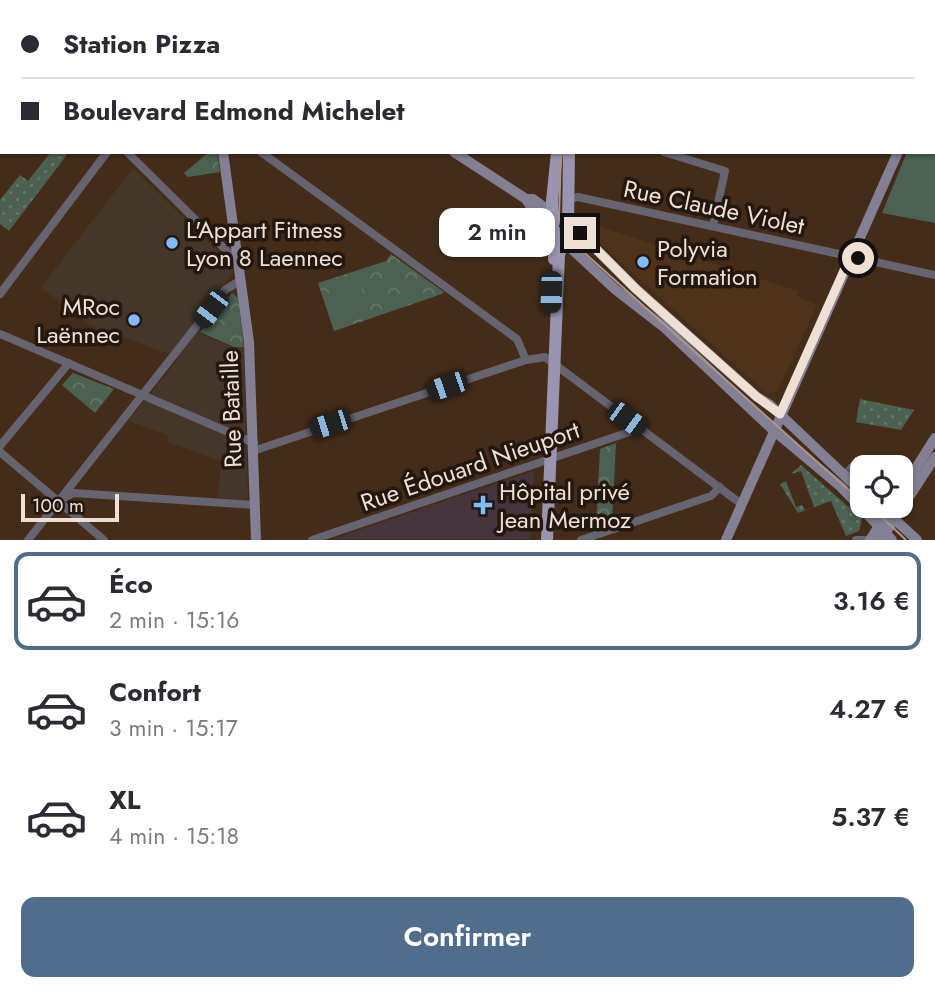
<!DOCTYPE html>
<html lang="fr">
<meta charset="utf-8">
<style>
:root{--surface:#fff;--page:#f7f7f7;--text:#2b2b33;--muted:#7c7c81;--line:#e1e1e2;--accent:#506d8c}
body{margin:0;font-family:Jost,sans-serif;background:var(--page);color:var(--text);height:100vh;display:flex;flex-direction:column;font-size:26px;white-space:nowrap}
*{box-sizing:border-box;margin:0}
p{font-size:23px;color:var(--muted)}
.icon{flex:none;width:38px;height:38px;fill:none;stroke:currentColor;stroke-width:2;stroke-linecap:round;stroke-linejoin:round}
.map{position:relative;height:540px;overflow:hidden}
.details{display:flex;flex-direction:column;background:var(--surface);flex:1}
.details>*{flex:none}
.banner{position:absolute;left:0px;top:0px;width:936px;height:154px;box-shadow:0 2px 5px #0004;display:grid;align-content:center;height:154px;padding:0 21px;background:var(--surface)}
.tools{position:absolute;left:850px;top:455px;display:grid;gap:14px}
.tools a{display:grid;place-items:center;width:63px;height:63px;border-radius:14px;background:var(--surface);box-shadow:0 2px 5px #0004;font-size:35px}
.scale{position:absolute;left:21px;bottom:18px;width:98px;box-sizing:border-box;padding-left:7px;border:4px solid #efe0d4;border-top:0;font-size:19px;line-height:24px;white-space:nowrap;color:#efe0d4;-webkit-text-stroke:5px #22180f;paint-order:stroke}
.end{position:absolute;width:32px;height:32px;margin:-16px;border:9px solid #efe0d4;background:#111;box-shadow:0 0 0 4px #111}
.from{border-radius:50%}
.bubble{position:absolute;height:49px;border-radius:14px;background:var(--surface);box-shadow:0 2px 5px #0004;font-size:23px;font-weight:600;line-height:49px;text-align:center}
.car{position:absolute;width:21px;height:42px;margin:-21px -10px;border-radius:9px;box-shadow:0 0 5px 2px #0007;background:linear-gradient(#222 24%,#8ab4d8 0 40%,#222 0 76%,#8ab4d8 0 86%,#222 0)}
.banner b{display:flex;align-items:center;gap:24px;height:66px;font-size:26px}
.banner b+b{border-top:2px solid var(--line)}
.banner i{width:18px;height:18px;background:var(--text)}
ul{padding:12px 0 0;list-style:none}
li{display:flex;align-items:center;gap:21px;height:98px;margin:0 14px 10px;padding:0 7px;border:4px solid transparent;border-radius:14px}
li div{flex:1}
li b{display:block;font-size:26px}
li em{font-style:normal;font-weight:600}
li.active{border-color:var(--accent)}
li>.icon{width:63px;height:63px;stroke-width:1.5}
.action{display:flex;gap:14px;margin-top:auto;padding:14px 21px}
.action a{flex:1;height:80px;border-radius:14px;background:var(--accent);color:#fff;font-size:28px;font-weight:600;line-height:80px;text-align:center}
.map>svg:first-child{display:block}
.built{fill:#4f321a}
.industrial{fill:#443729}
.medical{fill:#46343d}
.grass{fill:url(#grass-dots)}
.park{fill:url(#park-crowns)}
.garden{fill:#4b6151}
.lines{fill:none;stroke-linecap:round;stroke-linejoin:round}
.street{stroke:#666471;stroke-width:8}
.secondary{stroke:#837f94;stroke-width:10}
.primary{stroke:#9994af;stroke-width:12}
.tram{stroke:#a99788;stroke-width:2}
.route{stroke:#efe0d4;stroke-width:9}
.poi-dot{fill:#7ebdf9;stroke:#22180f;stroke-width:2.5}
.labels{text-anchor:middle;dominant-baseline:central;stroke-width:7;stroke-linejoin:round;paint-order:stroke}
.street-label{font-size:24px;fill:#efe0d4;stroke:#22180f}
.poi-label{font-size:24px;fill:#efe0d4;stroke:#22180f;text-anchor:start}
</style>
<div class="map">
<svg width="935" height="540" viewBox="0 0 935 540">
<defs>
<pattern id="grass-dots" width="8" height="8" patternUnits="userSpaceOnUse" patternTransform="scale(1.75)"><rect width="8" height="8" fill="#4b6151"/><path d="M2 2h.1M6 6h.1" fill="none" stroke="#657769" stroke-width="1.8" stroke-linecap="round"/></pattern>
<pattern id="park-crowns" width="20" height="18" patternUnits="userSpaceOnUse" patternTransform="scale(1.75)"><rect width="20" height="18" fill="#4b6151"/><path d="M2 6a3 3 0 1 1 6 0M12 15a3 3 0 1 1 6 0" fill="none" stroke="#657769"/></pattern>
</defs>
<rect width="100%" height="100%" fill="#442c19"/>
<path class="built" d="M586,222L798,291L797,296L817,305L777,392L767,394L617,259L592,235Z"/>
<path class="industrial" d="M133,168L232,266L233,272L193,326L208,338L234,347H244L248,500L218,498L221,461L168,442V435L129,421L179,358L89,324L41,288Z"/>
<path class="medical" d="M534,471L531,539H332Z"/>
<g class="grass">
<path d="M51,152H69L9,231L0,224V200L20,175L28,181Z"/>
<path d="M521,214L528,219L544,249L543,255L536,249L531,255L506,237Z"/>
<path d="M860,399L914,410L901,430L856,422Z"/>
<path d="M801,465L862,519L859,531L846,536L831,501L798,513L780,484L786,481L796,507L802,505L805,510L814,507L801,471L791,474Z"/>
</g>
<g class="park">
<path d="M209,152H217L220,172L188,177L184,173Z"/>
<path d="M391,254L444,292L442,294L334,331L318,283L386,261Z"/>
<path d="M232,293L238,298L244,347H234L200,332Z"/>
<path d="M73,373L114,389L95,413L62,385Z"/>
<path d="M616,443L612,522L596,527L600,449Z"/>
</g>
<g class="garden">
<path d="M935,128V223L882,213L907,152H934Z"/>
<path d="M356,274L370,314L340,324L326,284Z"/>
</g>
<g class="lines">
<g class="street">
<path d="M39,0L40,2"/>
<path d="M139,0L140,2"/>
<path d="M231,0V2"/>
<path d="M392,0L393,2"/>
<path d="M437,0L443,2"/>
<path d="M459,0L465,2"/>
<path d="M928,0L935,1"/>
<path d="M399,2L402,0"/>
<path d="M763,2V0"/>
<path d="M934,86H935"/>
<path d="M127,152L239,263"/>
<path d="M261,152L517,339L526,360L545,357L740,503"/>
<path d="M664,152L725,171L713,226"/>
<path d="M569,199L578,197L935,275"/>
<path d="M0,294L107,152"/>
<path d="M0,334L254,443"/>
<path d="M0,446L69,363"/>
<path d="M253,451L526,360"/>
<path d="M0,452L104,540"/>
<path d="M844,476L854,465L863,469"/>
<path d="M64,498L73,493L255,505"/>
<path d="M28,540L225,290L241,280"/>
<path d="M312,540L641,428"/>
<path d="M581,540L711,496L720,487"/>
<path d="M856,540H866"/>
</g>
<g class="secondary">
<path d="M0,31H2"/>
<path d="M934,57L935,56"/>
<path d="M223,152L249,342L256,540"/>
<path d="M454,152L526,199H533L582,235L636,289L757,397L769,404L863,493"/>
<path d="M526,199L533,210L554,228L564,242L616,290L665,328L773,430L841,487L892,540"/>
<path d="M901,492L935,438"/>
<path d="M880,506L917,540"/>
<path d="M726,540L898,152"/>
<path d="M870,540L892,506"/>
<path d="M881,540L935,457"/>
</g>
<g class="primary">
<path d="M562,2V0"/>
<path d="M578,2V0"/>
<path d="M554,259L552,201L557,152"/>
<path d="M547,540L559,255L568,225L569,152"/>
</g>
<g class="tram">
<path d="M567,2V0"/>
<path d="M561,152L559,218L568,238L863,503"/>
<path d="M870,506L906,540"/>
</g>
</g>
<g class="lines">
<path class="route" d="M580,233L636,289L757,397L780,414L850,257L858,258"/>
</g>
<g class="poi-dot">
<circle cx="172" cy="243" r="7"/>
<circle cx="643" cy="262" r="7"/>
<circle cx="134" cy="320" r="7"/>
<path d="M479.5 494.5h7v7h7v7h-7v7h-7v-7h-7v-7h7z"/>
</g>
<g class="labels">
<g class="street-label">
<text transform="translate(714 207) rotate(12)">Rue Claude Violet</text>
<text transform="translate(231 409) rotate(-92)">Rue Bataille</text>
<text transform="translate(470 466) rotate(-19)">Rue Édouard Nieuport</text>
</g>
<g class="poi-label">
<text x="186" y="229">L'Appart Fitness<tspan x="186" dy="28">Lyon 8 Laennec</tspan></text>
<text x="657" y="248">Polyvia<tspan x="657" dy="28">Formation</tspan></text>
<text x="120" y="306" text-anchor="end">MRoc<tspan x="120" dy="28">Laënnec</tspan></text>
<text x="499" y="491">Hôpital privé<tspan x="499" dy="28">Jean Mermoz</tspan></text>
</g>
</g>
</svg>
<div class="tools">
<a><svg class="icon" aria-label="locate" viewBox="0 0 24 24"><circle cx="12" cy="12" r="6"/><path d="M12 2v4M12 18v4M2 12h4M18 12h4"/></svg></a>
</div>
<div class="scale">100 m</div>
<i class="end from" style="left:858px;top:258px"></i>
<i class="end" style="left:580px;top:233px"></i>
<div class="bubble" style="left:439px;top:208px;width:116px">2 min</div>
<i class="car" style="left:551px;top:292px;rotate:182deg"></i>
<i class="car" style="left:211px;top:309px;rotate:217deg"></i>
<i class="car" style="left:447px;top:386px;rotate:251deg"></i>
<i class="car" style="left:627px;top:419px;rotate:126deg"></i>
<i class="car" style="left:330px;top:424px;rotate:252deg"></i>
<div class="banner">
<b><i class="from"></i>Station Pizza</b>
<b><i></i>Boulevard Edmond Michelet</b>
</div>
</div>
<section class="details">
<ul>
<li class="active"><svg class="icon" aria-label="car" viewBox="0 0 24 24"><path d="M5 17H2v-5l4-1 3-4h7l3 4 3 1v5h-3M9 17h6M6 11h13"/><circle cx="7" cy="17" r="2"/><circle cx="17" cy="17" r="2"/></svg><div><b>Éco</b><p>2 min · 15:16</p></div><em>3.16 €</em></li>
<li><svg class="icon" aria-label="car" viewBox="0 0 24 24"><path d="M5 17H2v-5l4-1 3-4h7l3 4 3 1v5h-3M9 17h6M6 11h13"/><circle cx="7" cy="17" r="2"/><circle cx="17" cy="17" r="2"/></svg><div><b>Confort</b><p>3 min · 15:17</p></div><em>4.27 €</em></li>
<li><svg class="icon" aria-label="car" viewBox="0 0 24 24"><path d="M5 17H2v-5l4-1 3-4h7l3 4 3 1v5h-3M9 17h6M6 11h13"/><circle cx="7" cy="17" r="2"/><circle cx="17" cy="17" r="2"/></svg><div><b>XL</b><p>4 min · 15:18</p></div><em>5.37 €</em></li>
</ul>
<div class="action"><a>Confirmer</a></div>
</section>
